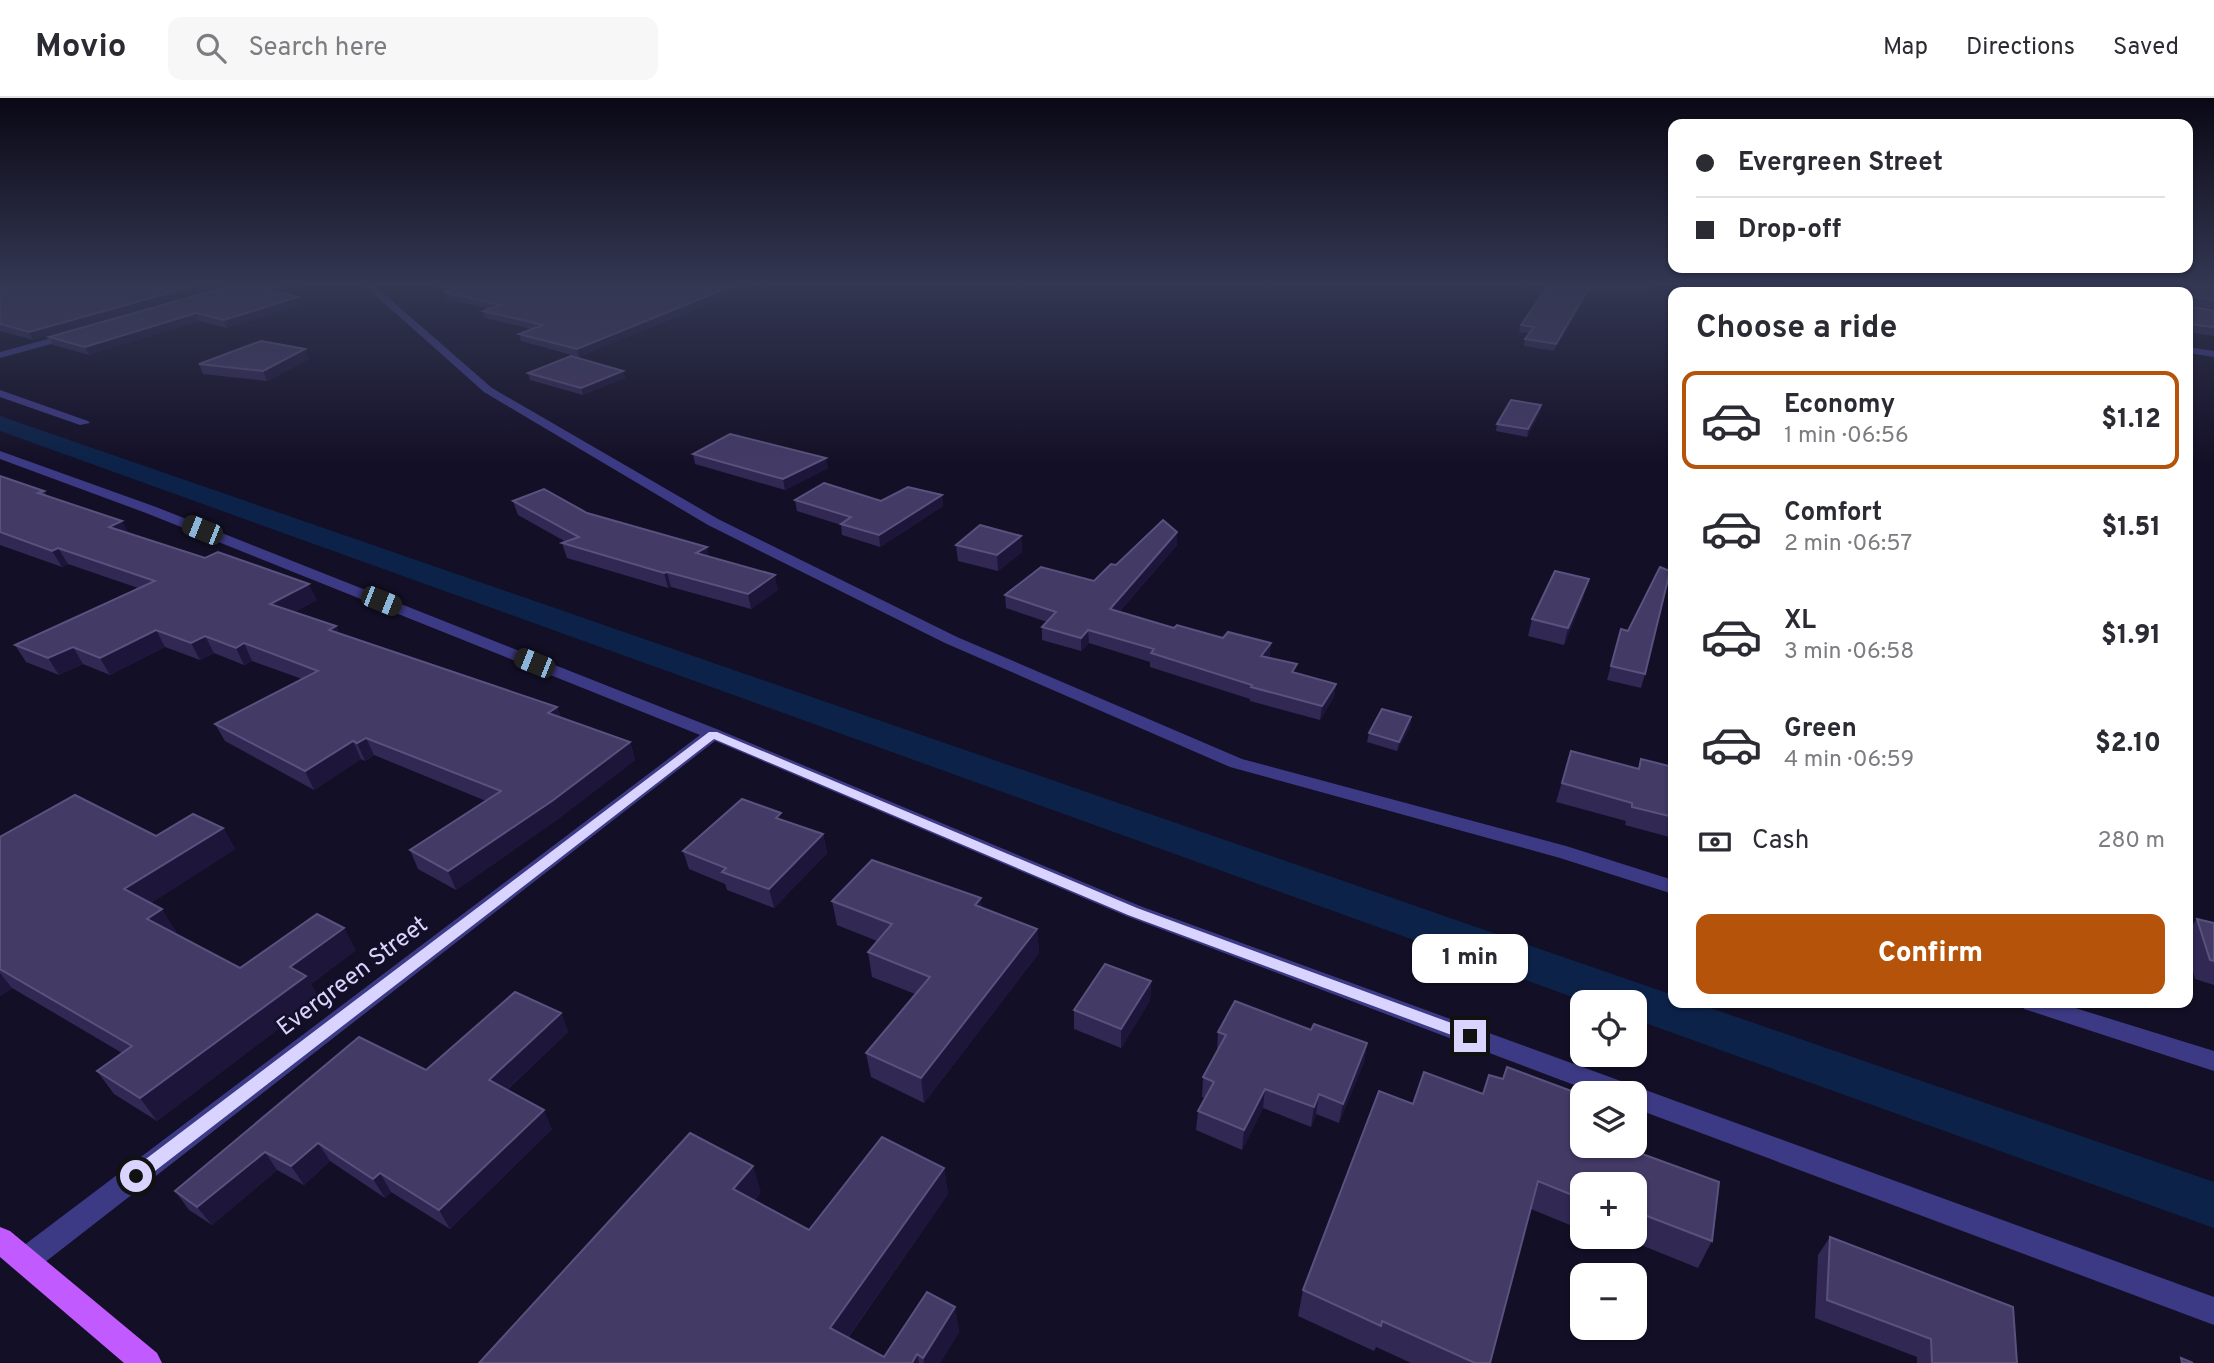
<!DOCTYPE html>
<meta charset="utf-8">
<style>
:root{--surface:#fff;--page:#f7f7f7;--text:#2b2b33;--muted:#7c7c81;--line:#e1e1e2;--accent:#b45309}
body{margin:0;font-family:Overpass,sans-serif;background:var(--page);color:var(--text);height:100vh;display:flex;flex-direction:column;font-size:26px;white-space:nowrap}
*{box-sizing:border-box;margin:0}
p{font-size:23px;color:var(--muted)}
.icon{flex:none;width:38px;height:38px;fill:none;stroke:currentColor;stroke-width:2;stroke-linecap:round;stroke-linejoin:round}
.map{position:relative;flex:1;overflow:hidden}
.panel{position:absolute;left:1668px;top:189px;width:525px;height:721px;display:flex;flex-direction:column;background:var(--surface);border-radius:14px;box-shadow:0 2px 5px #0004}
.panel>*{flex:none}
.guide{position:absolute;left:1668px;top:21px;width:525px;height:154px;border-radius:14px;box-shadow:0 2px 5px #0004;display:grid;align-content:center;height:154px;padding:0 28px;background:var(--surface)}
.buttons{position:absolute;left:1570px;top:892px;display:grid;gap:14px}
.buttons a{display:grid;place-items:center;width:77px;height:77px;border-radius:14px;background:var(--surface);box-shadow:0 2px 5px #0004;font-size:35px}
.end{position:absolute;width:32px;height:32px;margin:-16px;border:9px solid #d9d4ff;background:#111;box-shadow:0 0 0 4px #111}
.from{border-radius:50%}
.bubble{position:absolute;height:49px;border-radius:14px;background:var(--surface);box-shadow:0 2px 5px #0004;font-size:23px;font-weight:800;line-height:49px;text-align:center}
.car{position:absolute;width:21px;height:42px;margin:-21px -10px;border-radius:9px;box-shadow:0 0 5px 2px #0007;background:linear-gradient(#222 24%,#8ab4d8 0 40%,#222 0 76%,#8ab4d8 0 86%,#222 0)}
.guide b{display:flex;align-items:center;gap:24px;height:66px;font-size:26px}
.guide b+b{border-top:2px solid var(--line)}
.guide i{width:18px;height:18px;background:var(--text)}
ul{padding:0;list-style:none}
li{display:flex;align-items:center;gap:21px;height:98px;margin:0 14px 10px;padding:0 14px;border:4px solid transparent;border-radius:14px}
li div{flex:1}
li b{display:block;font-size:26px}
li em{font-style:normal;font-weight:800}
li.selected{border-color:var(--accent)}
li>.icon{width:63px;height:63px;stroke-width:1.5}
h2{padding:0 28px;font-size:32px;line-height:84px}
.pay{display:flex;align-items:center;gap:18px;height:77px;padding:0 28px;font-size:26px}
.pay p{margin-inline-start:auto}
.button{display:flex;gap:14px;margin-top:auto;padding:14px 28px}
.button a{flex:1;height:80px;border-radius:14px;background:var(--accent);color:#fff;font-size:28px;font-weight:800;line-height:80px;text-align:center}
header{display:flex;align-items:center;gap:42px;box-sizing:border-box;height:98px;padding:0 35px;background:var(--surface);border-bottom:2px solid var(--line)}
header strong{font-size:33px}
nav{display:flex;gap:38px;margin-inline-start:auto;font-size:24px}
.search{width:490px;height:63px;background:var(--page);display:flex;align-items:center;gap:18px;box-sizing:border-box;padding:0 24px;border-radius:14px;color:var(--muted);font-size:26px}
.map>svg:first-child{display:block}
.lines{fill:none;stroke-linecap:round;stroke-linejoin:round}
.stream{stroke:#0c2248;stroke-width:5}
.canal{fill:#0c2248;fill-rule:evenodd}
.street{fill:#3d3a85;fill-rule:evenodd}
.primary{fill:#c25bff;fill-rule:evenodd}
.wall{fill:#312854}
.shaded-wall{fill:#1d163a}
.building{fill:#433a66;stroke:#5a527e;stroke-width:2}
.route{fill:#d9d4ff}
.labels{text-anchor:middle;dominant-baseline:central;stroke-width:5;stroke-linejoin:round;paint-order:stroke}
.near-street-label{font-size:24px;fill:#d9d4ff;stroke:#130f26}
</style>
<header>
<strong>Movio</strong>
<div class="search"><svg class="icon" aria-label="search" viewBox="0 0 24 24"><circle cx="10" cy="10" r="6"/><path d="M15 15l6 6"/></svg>Search here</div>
<nav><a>Map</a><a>Directions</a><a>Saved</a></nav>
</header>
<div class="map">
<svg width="2214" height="1265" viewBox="0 0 2214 1265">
<rect width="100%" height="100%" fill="#130f26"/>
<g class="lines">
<g class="stream">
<path d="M2047,188L2091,194"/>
<path d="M2188,207L2214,210"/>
</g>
<path class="canal" d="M0,318L1673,897V905H1696L2214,1084V1130L1634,921V905H1589L0,333Z"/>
<g class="street">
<path d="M365,188H375L492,290L718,421L957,539L1242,661L1566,748L1673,782V796L1560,760L1230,669L945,545L708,427L484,294Z"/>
<path d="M1724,188H1751L1775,194H1752Z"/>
<path d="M73,234L77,235V239L0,260V254Z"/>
<path d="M2188,249L2214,253V259L2188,255Z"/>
<path d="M0,292L88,323L90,325L80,327L0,299Z"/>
<path d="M0,353L156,409L719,632L1140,808L2214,1199V1227L1634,1010V996H1598L1126,818L715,643L35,1172L25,1176L15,1172L11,1163L15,1154L700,637L146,415L0,361Z"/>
<path d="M2021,905H2059L2214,953V973L2024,911Z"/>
</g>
<path class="primary" d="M0,1129L10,1133L157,1255L162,1265H124L0,1159Z"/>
</g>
<g class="wall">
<path d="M0,188H224L33,242L0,233Z"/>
<path d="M434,188H751L579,259L521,243L519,236L531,231L485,220L483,213L489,211L446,201L444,194L448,193Z"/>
<path d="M1548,188H1652L1648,196L1624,193L1622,197L1589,193L1554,253L1524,248L1525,241L1530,235L1519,234L1521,227Z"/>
<path d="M1871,188L2056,189L2052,188H2214V211L2190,206V208L2214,213V238L2188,234V194H1910Z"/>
<path d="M307,189L284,196L298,199L301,207L227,230L199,223L89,257L53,247L49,239Z"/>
<path d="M309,261L267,283L203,276L199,266Z"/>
<path d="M623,273L625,280L583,297L530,282L528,275Z"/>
<path d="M1541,307L1540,314L1527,339L1496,333L1497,326Z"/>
<path d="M693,356L828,370L785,392L695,366Z"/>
<path d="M0,378L44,393L47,398L129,435L317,502L294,514L336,528L339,536L557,609L561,620L630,644L635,662L558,721L456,792L418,771L410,752L486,703L374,657L365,663L361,661L314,692L225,643L215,626L302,581L252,563L244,567L214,555L200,562L165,549L110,577L83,566L59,577L26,564L15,547L138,490L68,466L62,469L0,447Z"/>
<path d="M942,397L943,408L880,449L842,437L841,427L797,413L795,402L881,403Z"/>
<path d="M513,403L587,415L709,459L778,492L751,511L671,489L668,490L567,460L562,445L566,444L518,417Z"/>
<path d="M1177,434V447L1119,514L1174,530L1223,540L1271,545L1269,560L1296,575L1336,586L1334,599L1320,622L1250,603V601L1150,569V564L1089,545L1081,553L1042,542V529L1047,524L1006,510L1005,497L1094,483L1116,467Z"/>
<path d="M1021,438L1022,454L998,473L958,463L956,447Z"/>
<path d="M1584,498L1564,547L1528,538L1532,521Z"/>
<path d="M1621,531L1645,576L1641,590L1607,582Z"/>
<path d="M1411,619L1410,628L1397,653L1367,644L1369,635Z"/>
<path d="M1571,653L1638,671L1641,661L1673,669V740L1625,727L1626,723L1556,704Z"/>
<path d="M782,722L823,736L827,755L774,810L727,792L725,786L689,771L683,753Z"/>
<path d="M223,730L235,751L151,805L176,833L174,835L240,870L356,852L311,886L319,900L157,1023L114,996L97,973L122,955L12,890L0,898V739L156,738Z"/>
<path d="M832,803L982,809L1037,831L1039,855L924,1005L871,979L866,955L915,896L872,879L868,854L877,843L837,827Z"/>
<path d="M2197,821L2214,825V887L2195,881L2188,855V834Z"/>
<path d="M1151,883L1150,902L1121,950L1074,931V912Z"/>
<path d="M561,915L568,934L507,992L552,1031L450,1131L391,1094L385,1100L330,1063L304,1087L277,1072L212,1127L189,1112L175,1093L426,972Z"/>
<path d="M1311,932L1367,945L1364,964L1339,1025L1316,1016L1311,1029L1263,1010L1242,1052L1196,1032L1198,1013L1205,1000L1202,999L1203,979L1217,954L1218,934Z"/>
<path d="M1483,996L1634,1053L1712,1143L1698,1170L1621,1139H1634V1087H1582V1132L1531,1111L1490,1265H1411L1376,1249L1374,1253L1298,1218L1303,1192L1413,1006Z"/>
<path d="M944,1070L948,1096L848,1240L884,1259L955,1209L959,1234L940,1265H479L761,1094L754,1103L809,1132Z"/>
<path d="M1599,1139H1610L1608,1143Z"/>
<path d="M1830,1139L2017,1265H1917V1259L1815,1220L1818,1157Z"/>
</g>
<g class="shaded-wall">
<path d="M194,188H224L33,242L29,234Z"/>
<path d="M279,188H307V189L270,200L267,192Z"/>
<path d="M732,188H751L579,259L577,251Z"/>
<path d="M1590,188L1589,193L1554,253L1556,246Z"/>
<path d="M298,199L301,207L227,230L224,222Z"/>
<path d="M196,215L199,223L89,257L85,249Z"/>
<path d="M305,251L309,261L267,283L263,273Z"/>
<path d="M623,273L625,280L583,297L581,290Z"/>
<path d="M1541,307L1540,314L1527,339L1528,331Z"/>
<path d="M826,360L828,370L785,392L783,381Z"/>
<path d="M942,397L943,408L880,449L879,437Z"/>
<path d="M122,423L131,439L109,429Z"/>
<path d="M1177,434V447L1110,524V511Z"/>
<path d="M1021,438L1022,454L998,473L997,457Z"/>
<path d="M707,449L710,463L696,455Z"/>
<path d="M58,450L68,466L62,469L52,453Z"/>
<path d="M667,474L671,489L668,490L664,475Z"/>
<path d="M775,477L778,492L751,511L748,496Z"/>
<path d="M1589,481L1584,498L1564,547L1568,530Z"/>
<path d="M309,486L317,502L278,522L270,506Z"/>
<path d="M336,528L343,545L329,532Z"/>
<path d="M156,532L165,549L110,577L100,560Z"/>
<path d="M1088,532L1089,545L1081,553V540Z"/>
<path d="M205,538L214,555L200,562L191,545Z"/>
<path d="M244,545L252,563L244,567L236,550Z"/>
<path d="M1271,545L1269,559L1260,571L1261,558Z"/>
<path d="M73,549L83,566L59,577L48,560Z"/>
<path d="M1336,586L1334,599L1320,622L1322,608Z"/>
<path d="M557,609L563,626L548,615Z"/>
<path d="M1411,619L1410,628L1397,653L1399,644Z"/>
<path d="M366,640L374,657L365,663L357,645Z"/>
<path d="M353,643L361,661L314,692L305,673Z"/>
<path d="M630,644L635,662L558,721L456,792L448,773Z"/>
<path d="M223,730L235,751L139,813L124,791Z"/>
<path d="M823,736L827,755L774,810L769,791Z"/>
<path d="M981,800L983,824L975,807Z"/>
<path d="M162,811L176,833L162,843L147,821Z"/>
<path d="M344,830L356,852L311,886L319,900L157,1023L140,1000L290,869Z"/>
<path d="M1037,831L1039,855L924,1005L921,980Z"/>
<path d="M0,875L12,890L0,898Z"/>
<path d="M1151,883L1150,902L1121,950V931Z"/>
<path d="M561,915L568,934L498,1000L489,982Z"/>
<path d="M1367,945L1364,964L1339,1025L1343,1006Z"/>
<path d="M1265,991L1263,1010L1242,1052L1244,1032Z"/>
<path d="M1319,996L1316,1016L1311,1029L1314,1009Z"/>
<path d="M544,1012L552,1031L450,1131L439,1112Z"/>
<path d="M318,1045L330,1063L304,1087L291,1068Z"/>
<path d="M265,1054L277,1072L212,1127L197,1109Z"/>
<path d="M753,1068L761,1094L741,1118L733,1091Z"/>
<path d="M944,1070L948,1096L837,1255L830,1230Z"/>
<path d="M380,1075L391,1094L385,1100L373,1081Z"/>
<path d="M955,1209L959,1234L940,1265H924L923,1260Z"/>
<path d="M917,1256L919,1265H912Z"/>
</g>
<g class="building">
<path d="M0,188H194L29,234L0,226Z"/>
<path d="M230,188H279L267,192L298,199L224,222L196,215L85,249L49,239Z"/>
<path d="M454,188H732L577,251L519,236L543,227L483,213L501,207L444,194L458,190Z"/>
<path d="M1548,188H1590L1556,246L1525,241L1534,229L1521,227Z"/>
<path d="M1602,188H1625L1624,191Z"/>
<path d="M1769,188H1787L1786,194H1760L1761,189Z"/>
<path d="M1921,188L2067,189L2068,188H2214V203L2192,198L2189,201L2190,208L2214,213V229L2188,226V194H1960Z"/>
<path d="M261,243L305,251L263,273L199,266Z"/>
<path d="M571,258L623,273L581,290L528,275Z"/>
<path d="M1511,302L1541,307L1528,331L1497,326Z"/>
<path d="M730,336L826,360L783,381L693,356Z"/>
<path d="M0,378L44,393L38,395L122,423L109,429L205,460L218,454L309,486L270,506L336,528L329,532L557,609L548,615L630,644L552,703L448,773L410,752L501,693L366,640L357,645L353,643L305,673L215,626L318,573L244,545L236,550L205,538L191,545L156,532L100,560L73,549L48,560L15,547L155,483L58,450L52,453L0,434Z"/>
<path d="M824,385L881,403L908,389L942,397L879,437L841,426L851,419L795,402Z"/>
<path d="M544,391L587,415L707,449L696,455L775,477L748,496L667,474L664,475L562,445L579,439L513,403Z"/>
<path d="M1163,422L1177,434L1110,511L1174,530L1177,527L1223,540L1228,534L1271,545L1261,558L1297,566L1292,574L1336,586L1322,608L1251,589L1252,587L1151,555L1154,551L1088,532L1081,540L1042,529L1056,514L1005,497L1041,469L1094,483L1111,466L1116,467Z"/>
<path d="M980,427L1021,438L997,457L956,447Z"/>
<path d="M1660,469L1670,473L1645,576L1611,568L1621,531L1628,533Z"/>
<path d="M1555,473L1589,481L1568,530L1532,521Z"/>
<path d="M1382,611L1411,619L1399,644L1369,635Z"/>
<path d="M1571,653L1639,671L1641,661L1673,669V719L1632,709V705L1562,685Z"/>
<path d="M75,697L156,738L193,716L223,730L124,791L162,811L147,821L240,870L317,816L344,830L290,869L306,878L140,1000L97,973L132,948L0,871V739Z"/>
<path d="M742,701L781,715L776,720L823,736L769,791L722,774L726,770L683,753Z"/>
<path d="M872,762L981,800L975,807L1037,831L921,980L866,955L930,879L868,854L892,826L832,803Z"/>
<path d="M2197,821L2214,825V863L2210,862Z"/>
<path d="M1105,866L1151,883L1121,931L1074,912Z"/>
<path d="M515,894L561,915L489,982L544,1012L439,1112L380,1075L373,1081L318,1045L291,1068L265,1054L197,1109L175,1093L359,939L426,972Z"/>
<path d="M1235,903L1311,932L1314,926L1367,945L1343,1006L1319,996L1314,1009L1265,991L1244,1032L1198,1013L1214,984L1203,979L1226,937L1218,934Z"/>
<path d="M1507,969L1582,997V1048H1634V1016L1641,1019L1634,1053L1719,1084L1712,1143L1634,1113V1087H1582V1101L1538,1083L1490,1265H1475L1382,1223L1381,1228L1303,1192L1379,993L1413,1006L1424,974L1483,996L1489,977L1503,981Z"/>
<path d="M690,1035L753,1068L733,1091L809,1132L882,1039L944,1070L830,1230L884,1259L927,1194L955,1209L923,1260L917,1256L912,1265H479Z"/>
<path d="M1830,1139L2013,1209L2017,1265H1932L1931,1241L1827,1202Z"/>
<path d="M2181,1260L2193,1265H2182Z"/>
</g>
<linearGradient id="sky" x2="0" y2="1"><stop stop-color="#0a0815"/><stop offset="0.51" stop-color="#333752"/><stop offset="1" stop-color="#333752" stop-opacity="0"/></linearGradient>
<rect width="2214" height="366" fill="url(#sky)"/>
<path class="route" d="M709,634H717L1137,810L1476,934L1478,938L1470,944L1465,942L1128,817L714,641L142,1083L136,1085L130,1083L128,1078L130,1073Z"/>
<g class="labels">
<g class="near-street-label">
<text transform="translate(353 879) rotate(-37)">Evergreen Street</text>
</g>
</g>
</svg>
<div class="buttons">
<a><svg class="icon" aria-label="locate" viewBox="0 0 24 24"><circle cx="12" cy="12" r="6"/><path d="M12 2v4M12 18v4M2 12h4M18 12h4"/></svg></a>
<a><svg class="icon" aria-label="layers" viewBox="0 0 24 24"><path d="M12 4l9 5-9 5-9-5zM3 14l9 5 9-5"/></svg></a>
<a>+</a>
<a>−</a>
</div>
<i class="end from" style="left:136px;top:1078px"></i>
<i class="end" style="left:1470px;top:938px"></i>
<div class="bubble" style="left:1412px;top:836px;width:116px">1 min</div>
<i class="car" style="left:202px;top:432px;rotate:292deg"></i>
<i class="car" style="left:381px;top:503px;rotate:112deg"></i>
<i class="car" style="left:534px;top:565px;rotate:292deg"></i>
<div class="guide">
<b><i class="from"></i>Evergreen Street</b>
<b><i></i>Drop-off</b>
</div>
<section class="panel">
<h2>Choose a ride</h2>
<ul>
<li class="selected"><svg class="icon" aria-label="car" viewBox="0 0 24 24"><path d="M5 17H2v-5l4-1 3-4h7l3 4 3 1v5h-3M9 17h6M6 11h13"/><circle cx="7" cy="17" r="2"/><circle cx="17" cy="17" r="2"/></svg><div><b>Economy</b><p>1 min · 06:56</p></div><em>$1.12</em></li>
<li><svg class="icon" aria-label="car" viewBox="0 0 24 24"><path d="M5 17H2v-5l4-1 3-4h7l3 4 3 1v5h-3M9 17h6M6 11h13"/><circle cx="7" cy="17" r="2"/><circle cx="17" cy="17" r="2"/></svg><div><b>Comfort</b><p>2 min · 06:57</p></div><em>$1.51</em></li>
<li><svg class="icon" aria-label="car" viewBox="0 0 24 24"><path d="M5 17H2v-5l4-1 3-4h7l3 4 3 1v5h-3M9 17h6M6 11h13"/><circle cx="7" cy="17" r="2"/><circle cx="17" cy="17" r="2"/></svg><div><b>XL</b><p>3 min · 06:58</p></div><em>$1.91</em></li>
<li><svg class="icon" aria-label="car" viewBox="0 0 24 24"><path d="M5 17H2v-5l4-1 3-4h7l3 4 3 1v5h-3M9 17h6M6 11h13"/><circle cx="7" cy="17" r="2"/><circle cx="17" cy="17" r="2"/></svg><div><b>Green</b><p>4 min · 06:59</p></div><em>$2.10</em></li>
</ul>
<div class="pay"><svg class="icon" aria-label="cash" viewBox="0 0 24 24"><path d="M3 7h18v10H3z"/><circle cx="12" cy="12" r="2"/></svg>Cash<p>280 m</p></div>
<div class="button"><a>Confirm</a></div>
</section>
</div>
